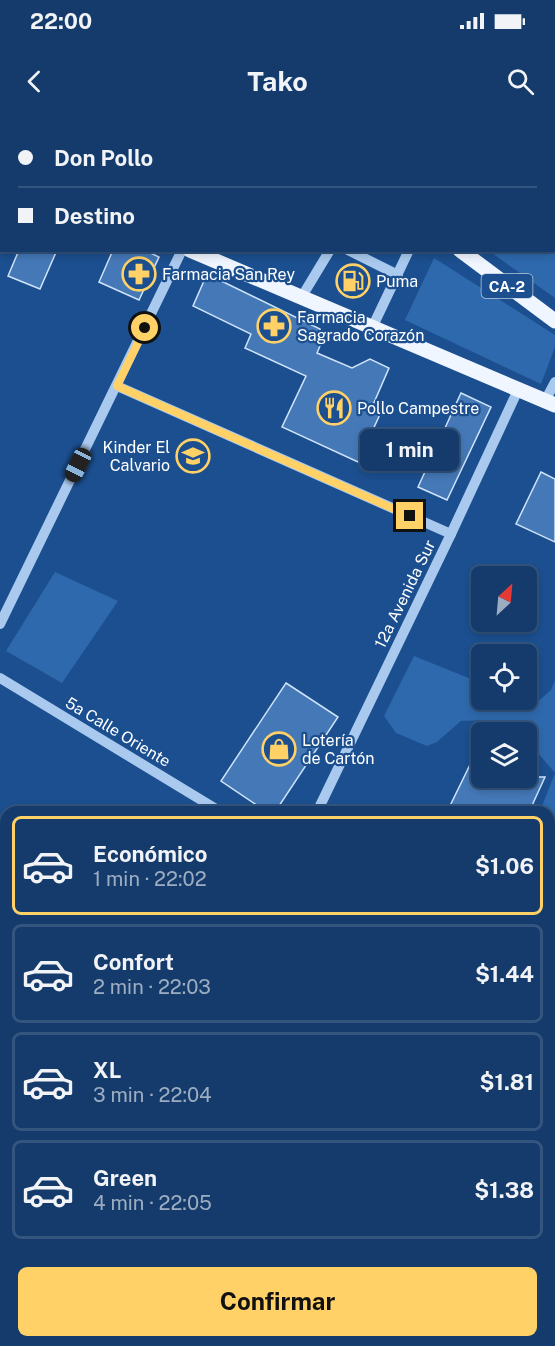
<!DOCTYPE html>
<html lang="es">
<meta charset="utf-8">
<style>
:root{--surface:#143b6b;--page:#214673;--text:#f1f3f6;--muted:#9dadc1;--line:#33557e;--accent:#ffd166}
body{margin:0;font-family:"Public Sans",sans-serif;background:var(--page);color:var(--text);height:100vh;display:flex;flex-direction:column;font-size:22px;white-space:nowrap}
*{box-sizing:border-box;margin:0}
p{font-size:20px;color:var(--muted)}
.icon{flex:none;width:33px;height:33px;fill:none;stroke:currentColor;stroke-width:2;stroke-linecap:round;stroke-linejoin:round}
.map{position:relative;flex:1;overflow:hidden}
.side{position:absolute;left:0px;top:686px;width:555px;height:542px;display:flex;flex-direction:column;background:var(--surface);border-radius:18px 18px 0 0;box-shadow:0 3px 9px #0003,0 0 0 2px var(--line)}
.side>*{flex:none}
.guide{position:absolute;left:0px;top:0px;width:555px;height:132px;box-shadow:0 3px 9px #0003,0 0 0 2px var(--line);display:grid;align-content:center;height:132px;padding:0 18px;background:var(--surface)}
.needle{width:39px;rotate:26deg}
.tools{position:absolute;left:471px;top:446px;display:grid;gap:12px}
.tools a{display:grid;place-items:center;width:66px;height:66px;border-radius:9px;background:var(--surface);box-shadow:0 3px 9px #0003,0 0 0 2px var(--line);font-size:30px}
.end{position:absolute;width:27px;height:27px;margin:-14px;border:8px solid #ffd166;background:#111;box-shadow:0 0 0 3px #111}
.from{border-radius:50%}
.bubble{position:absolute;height:42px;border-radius:9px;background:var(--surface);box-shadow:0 3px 9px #0003,0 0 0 2px var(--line);font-size:20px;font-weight:700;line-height:42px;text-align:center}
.car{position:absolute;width:18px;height:36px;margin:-18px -9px;border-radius:8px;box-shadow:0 0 4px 2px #0007;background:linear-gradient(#222 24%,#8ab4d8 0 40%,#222 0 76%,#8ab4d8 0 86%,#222 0)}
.guide b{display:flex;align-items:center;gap:21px;height:57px;font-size:22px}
.guide b+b{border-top:2px solid var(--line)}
.guide i{width:15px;height:15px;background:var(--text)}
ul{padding:10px 0 0;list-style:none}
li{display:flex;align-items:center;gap:18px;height:99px;margin:0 12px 9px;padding:0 6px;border:3px solid var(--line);border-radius:9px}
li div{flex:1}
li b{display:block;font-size:22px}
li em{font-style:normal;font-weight:700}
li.selected{border-color:var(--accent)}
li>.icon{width:54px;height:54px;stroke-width:1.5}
.button{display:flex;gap:12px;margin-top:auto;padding:12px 18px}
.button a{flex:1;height:69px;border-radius:9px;background:var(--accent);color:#111;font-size:24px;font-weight:700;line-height:69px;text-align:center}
.status{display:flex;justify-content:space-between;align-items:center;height:42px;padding:0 30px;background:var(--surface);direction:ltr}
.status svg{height:16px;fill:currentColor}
header{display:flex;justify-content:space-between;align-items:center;height:78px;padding:0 18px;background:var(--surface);font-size:27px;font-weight:700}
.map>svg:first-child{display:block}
.green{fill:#2e69ad}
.building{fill:#4478b7;stroke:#cfe3fa;stroke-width:1.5}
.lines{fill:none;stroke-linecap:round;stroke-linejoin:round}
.minor{stroke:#a9c9ee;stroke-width:10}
.major{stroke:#f0f6ff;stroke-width:15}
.route{stroke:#ffd166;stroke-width:8}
.labels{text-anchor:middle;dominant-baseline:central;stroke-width:4.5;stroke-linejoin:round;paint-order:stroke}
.shield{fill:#1b4f8f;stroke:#bbcadd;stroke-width:1.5}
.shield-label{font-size:15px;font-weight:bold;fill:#fff}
.poi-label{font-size:16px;fill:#fff;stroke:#1b4f8f;text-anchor:start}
.street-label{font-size:16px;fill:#fff;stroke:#1b4f8f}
</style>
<div class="status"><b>22:00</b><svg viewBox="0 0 49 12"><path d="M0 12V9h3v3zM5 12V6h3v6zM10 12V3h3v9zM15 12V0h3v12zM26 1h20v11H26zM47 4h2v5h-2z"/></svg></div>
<header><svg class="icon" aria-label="back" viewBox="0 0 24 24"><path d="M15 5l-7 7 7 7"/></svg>Tako<svg class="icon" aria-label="search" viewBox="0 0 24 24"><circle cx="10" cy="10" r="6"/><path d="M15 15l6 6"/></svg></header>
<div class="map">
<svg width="555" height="1226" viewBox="0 0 555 1226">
<rect width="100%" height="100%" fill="#1b4f8f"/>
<g class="green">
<path d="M554,85L555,86V178L489,131L554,130Z"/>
<path d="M434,138L555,215V227L541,264L405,200Z"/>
<path d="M55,452L118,481L62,563L6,531Z"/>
<path d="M414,536L481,563L482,579H523L535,584L551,570L555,560V653L527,620L526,612H511L483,600L461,601L437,622L427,626L396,613L384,596Z"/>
<path d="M555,653V705L549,702V692L540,691Z"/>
<path d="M549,767L555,770V1226H501L491,1221H549Z"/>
</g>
<g class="building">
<path d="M19,130H57L40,169L8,156Z"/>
<path d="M113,130H144L159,137L139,180L99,162Z"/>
<path d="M347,148L368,157L360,175L339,165Z"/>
<path d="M207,154L320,209L323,219L317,233L352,248L370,239L389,248L373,285L382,290L358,342L282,307L306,256L245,228L251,214L193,186Z"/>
<path d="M461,273L491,287L447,380L418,367Z"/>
<path d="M541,352L555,359V422L516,404Z"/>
<path d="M286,563L338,597L275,692H267L221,661Z"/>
<path d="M482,620V657H545L529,692H447Z"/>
</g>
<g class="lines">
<g class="minor">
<path d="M388,0L392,2"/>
<path d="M245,2L246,0"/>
<path d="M554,69H555"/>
<path d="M348,130L398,155"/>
<path d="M301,178L330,130"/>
<path d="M372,208L409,130"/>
<path d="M117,266L451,414"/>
<path d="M545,281L555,262"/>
<path d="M0,504L182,130"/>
<path d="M0,558L221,692"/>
<path d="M317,692L451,414L518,270"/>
<path d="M449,1221L459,1226"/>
<path d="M118,1226V1221"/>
<path d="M323,1226L325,1221"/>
</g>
<g class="major">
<path d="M283,0L285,2"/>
<path d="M0,51L2,52"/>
<path d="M190,130L555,285"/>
<path d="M460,130L555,201"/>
</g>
</g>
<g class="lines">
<path class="route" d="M145,208L117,266L410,396"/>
</g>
<defs>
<symbol id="pharmacy-ring" viewBox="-11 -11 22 22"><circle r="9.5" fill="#1b4f8f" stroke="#ffd166" stroke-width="1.5"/><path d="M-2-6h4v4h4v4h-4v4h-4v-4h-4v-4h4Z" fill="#ffd166"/></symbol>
<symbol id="fuel-ring" viewBox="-11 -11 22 22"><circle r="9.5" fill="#1b4f8f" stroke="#ffd166" stroke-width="1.5"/><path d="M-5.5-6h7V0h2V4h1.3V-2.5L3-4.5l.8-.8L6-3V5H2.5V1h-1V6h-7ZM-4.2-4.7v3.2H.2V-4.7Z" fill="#ffd166"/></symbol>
<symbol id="restaurant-ring" viewBox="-11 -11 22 22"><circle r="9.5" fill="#1b4f8f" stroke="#ffd166" stroke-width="1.5"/><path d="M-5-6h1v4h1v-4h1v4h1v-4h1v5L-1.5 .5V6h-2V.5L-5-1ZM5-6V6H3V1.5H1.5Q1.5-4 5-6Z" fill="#ffd166"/></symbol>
<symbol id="school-ring" viewBox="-11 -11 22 22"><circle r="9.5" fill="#1b4f8f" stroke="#ffd166" stroke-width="1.5"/><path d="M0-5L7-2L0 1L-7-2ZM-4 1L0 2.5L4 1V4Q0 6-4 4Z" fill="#ffd166"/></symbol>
<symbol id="shop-ring" viewBox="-11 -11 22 22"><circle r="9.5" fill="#1b4f8f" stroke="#ffd166" stroke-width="1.5"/><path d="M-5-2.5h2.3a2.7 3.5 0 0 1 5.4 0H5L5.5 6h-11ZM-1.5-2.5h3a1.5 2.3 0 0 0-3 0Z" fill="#ffd166"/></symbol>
</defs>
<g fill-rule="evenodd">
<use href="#pharmacy-ring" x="120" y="135" width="38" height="38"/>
<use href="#fuel-ring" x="334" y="142" width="38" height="38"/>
<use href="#pharmacy-ring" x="255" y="187" width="38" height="38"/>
<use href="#restaurant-ring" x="315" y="269" width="38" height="38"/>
<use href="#school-ring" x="174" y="317" width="38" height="38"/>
<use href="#shop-ring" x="260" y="610" width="38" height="38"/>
</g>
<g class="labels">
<rect class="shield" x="481.5" y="154" width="51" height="24" rx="4.5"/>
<g class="shield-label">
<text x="507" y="166">CA-2</text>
</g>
<g class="poi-label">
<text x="162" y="154">Farmacia San Rey</text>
<text x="376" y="161">Puma</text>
<text x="297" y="197">Farmacia<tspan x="297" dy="18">Sagrado Corazón</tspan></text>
<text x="357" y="288">Pollo Campestre</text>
<text x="170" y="327" text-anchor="end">Kinder El<tspan x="170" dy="18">Calvario</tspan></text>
<text x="302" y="620">Lotería<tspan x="302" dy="18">de Cartón</tspan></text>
</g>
<g class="street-label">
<text transform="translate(405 474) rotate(-64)">12a Avenida Sur</text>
<text transform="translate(118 612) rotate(31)">5a Calle Oriente</text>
</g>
</g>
</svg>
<div class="tools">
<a><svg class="needle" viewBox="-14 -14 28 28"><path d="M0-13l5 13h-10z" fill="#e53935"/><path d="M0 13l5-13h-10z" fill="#9dadc1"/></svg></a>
<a><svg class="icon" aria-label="locate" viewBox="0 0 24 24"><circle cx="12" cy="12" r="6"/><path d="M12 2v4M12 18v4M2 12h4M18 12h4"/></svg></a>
<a><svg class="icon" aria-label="layers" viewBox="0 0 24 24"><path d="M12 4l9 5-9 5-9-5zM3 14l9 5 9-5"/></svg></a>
</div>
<i class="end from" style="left:145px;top:208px"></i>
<i class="end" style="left:410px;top:396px"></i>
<div class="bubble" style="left:360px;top:309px;width:99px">1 min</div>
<i class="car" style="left:78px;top:345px;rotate:206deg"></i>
<div class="guide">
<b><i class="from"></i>Don Pollo</b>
<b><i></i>Destino</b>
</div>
<section class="side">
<ul>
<li class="selected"><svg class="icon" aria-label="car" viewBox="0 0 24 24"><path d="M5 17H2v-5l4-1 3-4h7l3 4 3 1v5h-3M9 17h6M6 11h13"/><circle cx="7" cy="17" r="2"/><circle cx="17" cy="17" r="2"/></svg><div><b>Económico</b><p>1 min · 22:02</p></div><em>$1.06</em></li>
<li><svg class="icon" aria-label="car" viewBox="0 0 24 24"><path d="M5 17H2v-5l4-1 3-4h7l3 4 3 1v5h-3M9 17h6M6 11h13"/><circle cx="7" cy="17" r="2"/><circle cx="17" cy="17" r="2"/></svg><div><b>Confort</b><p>2 min · 22:03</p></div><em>$1.44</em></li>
<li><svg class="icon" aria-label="car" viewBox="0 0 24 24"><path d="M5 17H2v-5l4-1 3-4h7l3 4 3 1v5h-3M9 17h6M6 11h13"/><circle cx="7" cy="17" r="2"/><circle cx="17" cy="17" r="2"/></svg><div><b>XL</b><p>3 min · 22:04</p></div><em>$1.81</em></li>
<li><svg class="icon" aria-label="car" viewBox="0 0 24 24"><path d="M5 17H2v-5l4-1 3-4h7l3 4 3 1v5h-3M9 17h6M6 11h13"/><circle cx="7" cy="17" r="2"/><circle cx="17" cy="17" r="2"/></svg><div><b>Green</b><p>4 min · 22:05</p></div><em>$1.38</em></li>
</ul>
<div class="button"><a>Confirmar</a></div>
</section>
</div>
